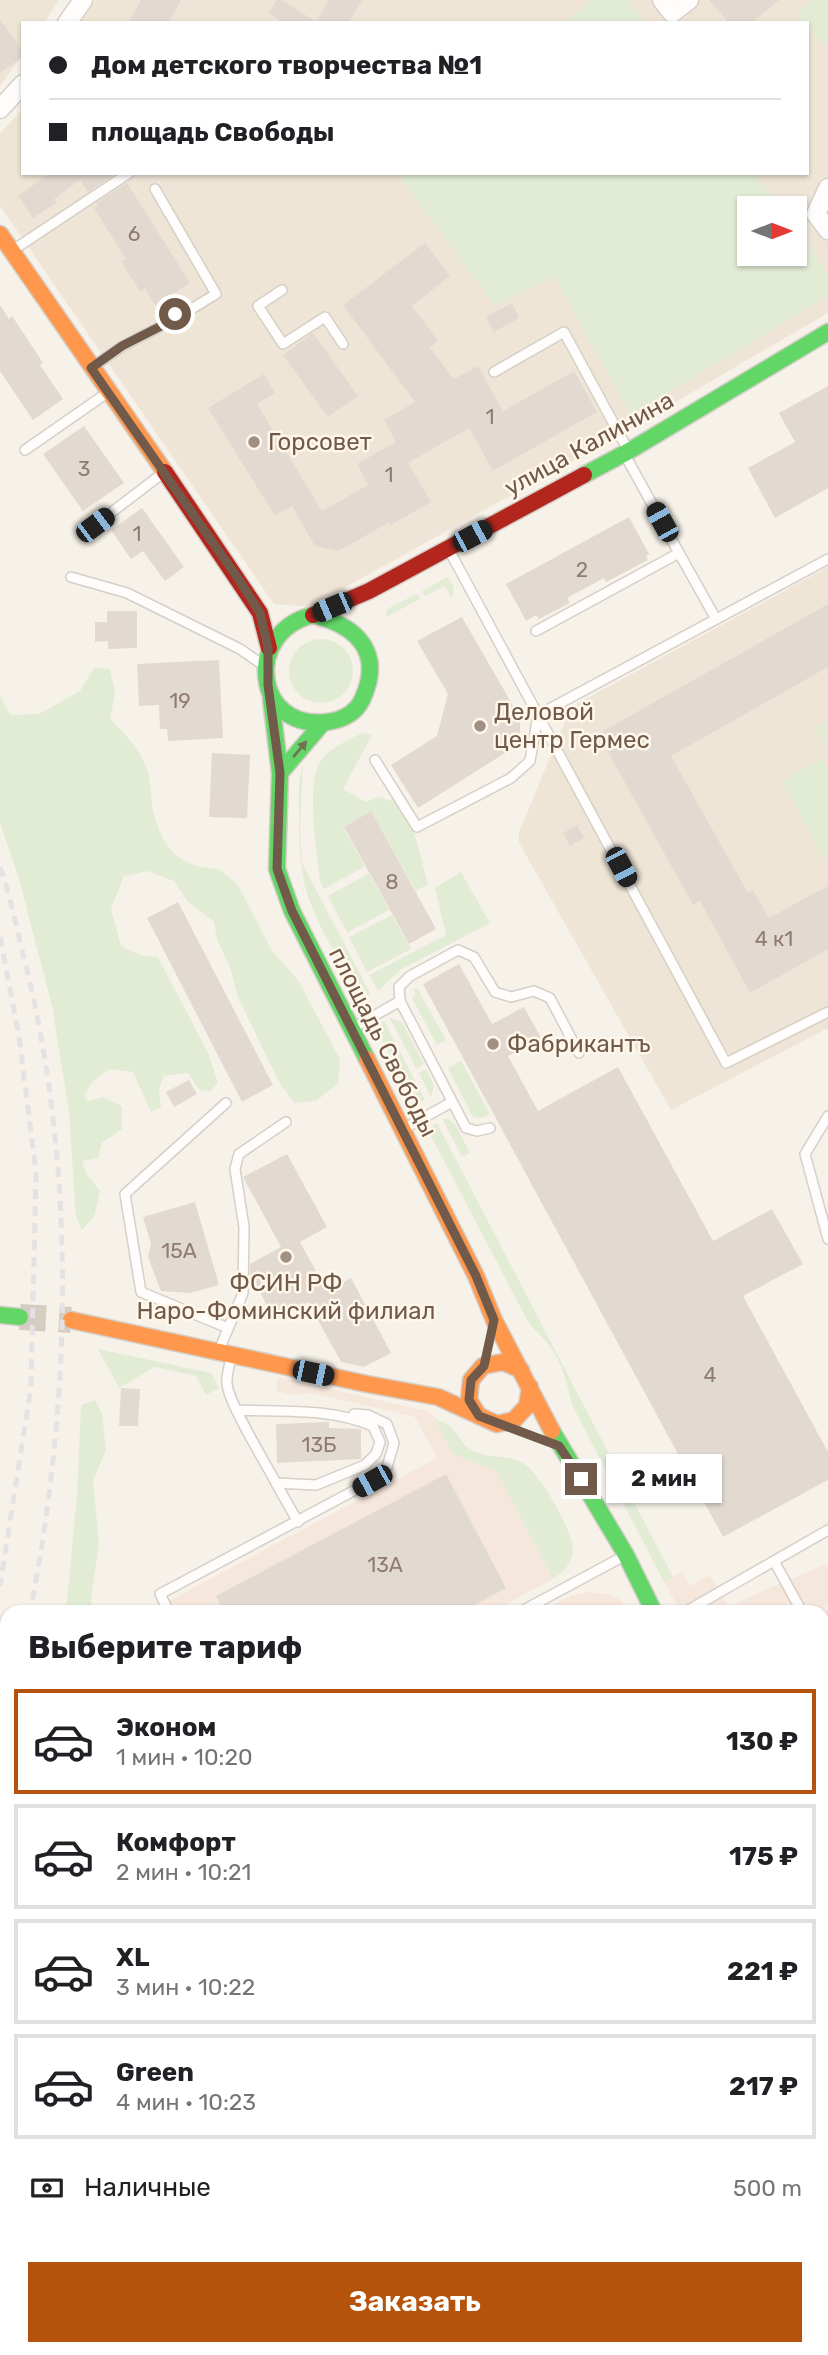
<!DOCTYPE html>
<html lang="ru">
<meta charset="utf-8">
<style>
:root{--surface:#fff;--page:#f6f6f6;--text:#202124;--muted:#757577;--line:#e0e0e0;--accent:#b45309}
body{margin:0;font-family:Rubik,sans-serif;background:var(--page);color:var(--text);height:100vh;display:flex;flex-direction:column;font-size:26px;white-space:nowrap}
*{box-sizing:border-box;margin:0}
p{font-size:23px;color:var(--muted)}
.icon{flex:none;width:38px;height:38px;fill:none;stroke:currentColor;stroke-width:2;stroke-linecap:round;stroke-linejoin:round}
.map{position:relative;flex:1;overflow:hidden}
.panel{position:absolute;left:0px;top:1605px;width:830px;height:751px;display:flex;flex-direction:column;background:var(--surface);border-radius:21px 21px 0 0;box-shadow:0 2px 5px #0004}
.panel>*{flex:none}
.banner{position:absolute;left:21px;top:21px;width:788px;height:154px;border-radius:0px;box-shadow:0 2px 5px #0004;display:grid;align-content:center;height:154px;padding:0 28px;background:var(--surface)}
.needle{width:46px;rotate:90deg}
.fabs{position:absolute;left:737px;top:196px;display:grid;gap:14px}
.fabs a{display:grid;place-items:center;width:70px;height:70px;border-radius:0px;background:var(--surface);box-shadow:0 2px 5px #0004;font-size:35px}
.end{position:absolute;width:32px;height:32px;margin:-16px;border:9px solid #725a4b;background:#fff;box-shadow:0 0 0 4px #fff}
.from{border-radius:50%}
.bubble{position:absolute;height:49px;border-radius:0px;background:var(--surface);box-shadow:0 2px 5px #0004;font-size:23px;font-weight:700;line-height:49px;text-align:center}
.car{position:absolute;width:21px;height:42px;margin:-21px -10px;border-radius:9px;box-shadow:0 0 5px 2px #0007;background:linear-gradient(#222 24%,#8ab4d8 0 40%,#222 0 76%,#8ab4d8 0 86%,#222 0)}
.banner b{display:flex;align-items:center;gap:24px;height:66px;font-size:26px}
.banner b+b{border-top:2px solid var(--line)}
.banner i{width:18px;height:18px;background:var(--text)}
ul{padding:0;list-style:none}
li{display:flex;align-items:center;gap:21px;height:105px;margin:0 14px 10px;padding:0 14px;border:4px solid var(--line);border-radius:0px}
li div{flex:1}
li b{display:block;font-size:26px}
li em{font-style:normal;font-weight:700}
li.current{border-color:var(--accent)}
li>.icon{width:63px;height:63px;stroke-width:1.5}
h2{padding:0 28px;font-size:32px;line-height:84px}
.pay{display:flex;align-items:center;gap:18px;height:77px;padding:0 28px;font-size:26px}
.pay p{margin-inline-start:auto}
.action{display:flex;gap:14px;margin-top:auto;padding:14px 28px}
.action a{flex:1;height:80px;border-radius:0px;background:var(--accent);color:#fff;font-size:28px;font-weight:700;line-height:80px;text-align:center}
.map>svg:first-child{display:block}
.residential{fill:#efe5d7;fill-rule:evenodd}
.commercial{fill:#f6e7dd}
.industrial{fill:#e8e2db}
.green{fill:#e2ecd5}
.water{fill:#cce3e5}
.lines{fill:none;stroke-linecap:round;stroke-linejoin:round}
.stream{stroke:#cce3e5;stroke-width:5}
.building{fill:#e2dad1}
.secondary-tunnel{stroke:#d5ccc2;stroke-width:26;stroke-dasharray:26 13;stroke-linecap:butt}
.lane-casing{stroke:#d5cfc8;stroke-width:12}
.street-casing{stroke:#d5cfc8;stroke-width:21}
.fast-casing{stroke:#d4cec6;stroke-width:19}
.slow-casing{stroke:#d4cec6;stroke-width:19}
.jam-casing{stroke:#d4cec6;stroke-width:19}
.lane{stroke:#fefdfc;stroke-width:9}
.street{stroke:#fefdfc;stroke-width:18}
.fast{stroke:#63d668;stroke-width:16}
.slow{stroke:#ff974d;stroke-width:16}
.jam{stroke:#b3261e;stroke-width:16}
.rail{stroke:#e4e2e4;stroke-width:5;stroke-dasharray:10 7;stroke-linecap:butt}
.oneway{fill:#6f7351}
.route{stroke:#725a4b;stroke-width:9}
.poi-dot{fill:#a08f82;stroke:#fef7ea;stroke-width:2.5}
.labels{text-anchor:middle;dominant-baseline:central;stroke-width:5;stroke-linejoin:round;paint-order:stroke}
.number-label{font-size:21px;fill:#907c6f}
.poi-label{font-size:24px;fill:#725a4b;stroke:#fef7ea;text-anchor:start}
.street-label{font-size:24px;fill:#725a4b;stroke:#fef7ea}
</style>
<div class="map">
<svg width="828" height="2355" viewBox="0 0 828 2355">
<rect width="100%" height="100%" fill="#f6f2e9"/>
<g class="residential">
<path d="M0,0H59L44,23H23V54L0,86Z"/>
<path d="M95,0H828V313L605,443L310,607L274,604L0,206V133L23,109V173H807V23H80ZM749,208H794V254H749Z"/>
<path d="M828,567V1028L671,1110L519,843V832L571,707Z"/>
<path d="M175,2348H305L315,2355H174Z"/>
</g>
<g class="commercial">
<path d="M278,1377L431,1412L453,1454L496,1471L553,1579L491,1612H148L437,1458L415,1417L311,1393L294,1395L276,1391Z"/>
<path d="M826,1564L828,1568V1606L825,1607L828,1612V1716L823,1720L822,1612H681L664,1582L682,1572L690,1586L710,1575L729,1608L751,1596Z"/>
<path d="M589,1592L608,1594L621,1600L627,1612H538L573,1595Z"/>
<path d="M828,1775V1840L822,1829L823,1778Z"/>
<path d="M822,1982L828,1983V2007L825,2009L828,2014V2336L823,2337Z"/>
</g>
<path class="industrial" d="M7,2181V2310L0,2307V2194Z"/>
<g class="green">
<path d="M591,0H628L645,23H563Z"/>
<path d="M811,0H828V47L807,26V23H803L796,16Z"/>
<path d="M397,173H755L781,208H749V254H794L795,227L828,273V296L631,415L554,277L494,305Z"/>
<path d="M448,577L454,588L452,599L445,586L425,596L422,591Z"/>
<path d="M417,594L420,599L386,617L387,609Z"/>
<circle cx="321" cy="671" r="32"/>
<path d="M94,668L110,669L115,694L110,719C125,734 141,750 148,772C151,784 151,797 153,810C162,848 179,868 219,869L238,885L272,951L298,980L340,1059L338,1084L316,1101L294,1103L279,1082L238,997L230,967L217,940L214,922L188,902L174,881L147,871L124,876L111,909L121,946L140,955L158,957L209,1055L218,1083L210,1092L199,1090L188,1073L164,1076L159,1089L161,1107L151,1112L133,1072L110,1069L93,1081L84,1096L88,1101L103,1097L122,1106V1129L102,1143L98,1158L82,1161L86,1173L100,1191L94,1217L82,1230L76,1217L69,1112L52,1006L19,879L0,823V696L10,715L39,714L80,691Z"/>
<path d="M828,720V752L815,727Z"/>
<path d="M366,733L372,735L343,789L366,802L379,797L396,802L414,832L428,884L416,891L371,811L343,827L365,866L324,889L320,882C317,854 307,791 318,766C324,753 334,748 346,741C354,737 358,734 366,733Z"/>
<path d="M822,759L828,770V855L823,858L782,781Z"/>
<path d="M303,764L300,827L302,863L371,995L357,993C342,965 324,937 312,907C300,878 299,844 299,812C299,796 298,780 303,764Z"/>
<path d="M461,872L490,923L400,970L378,991L369,975L446,935L435,888Z"/>
<path d="M369,873L389,910L347,933L328,896Z"/>
<path d="M392,915L411,949L367,972L349,937Z"/>
<path d="M417,988L446,1040L437,1045L412,998L416,995L413,990Z"/>
<path d="M390,1018L402,1022L424,1064L416,1068Z"/>
<path d="M384,1021L425,1100L420,1102L413,1100L379,1034V1026Z"/>
<path d="M461,1061L490,1114L481,1118L473,1117L448,1068Z"/>
<path d="M426,1069L434,1085L431,1097L419,1073Z"/>
<path d="M447,1118L455,1124L470,1153L462,1157L443,1120Z"/>
<path d="M437,1123L673,1577L664,1582L572,1405C567,1384 562,1360 547,1343C540,1334 532,1328 526,1318L431,1136L433,1125Z"/>
<path d="M98,1349L211,1373L219,1388L206,1395L196,1376L155,1367L119,1388Z"/>
<path d="M95,1400L102,1413L106,1450L93,1480L99,1544L91,1597L92,1612H66L77,1495L81,1405Z"/>
<path d="M434,1418C440,1421 448,1424 452,1428C459,1436 461,1443 470,1449C487,1460 509,1453 526,1465C542,1478 572,1529 573,1549C573,1563 564,1572 553,1579L496,1471L453,1454Z"/>
<path d="M7,1874V1961L0,1953V1919Z"/>
<path d="M2,2045L7,2050V2177L0,2176V2046Z"/>
<path d="M7,2307V2348L34,2349L30,2355H0V2312Z"/>
<path d="M823,2339L828,2346V2355H751L736,2349L822,2348Z"/>
<path d="M87,2348H170V2349L163,2355H82Z"/>
<path d="M307,2349L386,2348V2349L384,2355H318Z"/>
<path d="M426,2349H532L555,2355H429Z"/>
</g>
<g class="water">
<path d="M0,1971L7,1977V2036L0,2026Z"/>
<path d="M724,2349L742,2355H560L538,2349Z"/>
</g>
<g class="lines">
<path class="stream" d="M0,2095L7,2087"/>
</g>
<g class="building">
<path d="M141,0H181L168,23H128Z"/>
<path d="M277,0H282L316,22L329,0H362L349,23H284L269,13Z"/>
<path d="M709,0H779L752,23H729Z"/>
<path d="M0,19L23,52V57L0,73Z"/>
<path d="M50,173H116L88,192L80,180L54,199L57,202L33,218L18,196Z"/>
<path d="M127,183L190,283L155,305L145,288L140,291L121,262L126,259L94,208L98,206L96,203Z"/>
<path d="M425,243L450,276L412,306L438,341L430,348L454,379L478,366L503,411L574,371L597,412L493,471L469,428L408,463L431,502L391,525L390,522L338,551L315,546L292,506L275,516L208,408L264,374L275,393L257,404L322,511L368,485L357,464L396,442L384,420L415,402L343,305Z"/>
<path d="M512,303L519,318L494,332L486,317Z"/>
<path d="M0,305L9,319L12,316L28,340L43,363L40,365L63,399L33,420L0,371Z"/>
<path d="M313,333L358,396L328,417L283,355Z"/>
<path d="M828,386V488L775,518L748,468L795,442L779,413Z"/>
<path d="M84,426L124,483L83,511L43,454Z"/>
<path d="M142,508L184,567L165,581L143,551L131,559L111,530Z"/>
<path d="M629,517L649,554L646,556L648,560L606,582L604,578L567,598L570,603L539,619L536,615L526,621L506,584Z"/>
<path d="M828,604V667L671,756L748,893L753,890L769,918L828,886V949L750,993L700,901L693,905L598,734Z"/>
<path d="M107,611H137V648L108,649V641L95,642V622H107Z"/>
<path d="M462,617L520,718V735L513,748L418,808L391,765L437,736L448,694L417,641Z"/>
<path d="M219,660L223,738L168,741L167,729H160L159,705L139,706L137,664Z"/>
<path d="M212,753L250,755L247,818L209,817Z"/>
<path d="M371,811L436,929L409,944L344,827Z"/>
<path d="M577,825L584,838L570,846L563,833Z"/>
<path d="M178,902L273,1085L242,1102L147,918Z"/>
<path d="M459,964L492,1024L524,1007L541,1038L508,1056L538,1111L618,1067L713,1241L772,1209L803,1264L743,1296L828,1452V1480L723,1537L423,984Z"/>
<path d="M189,1080L197,1094L174,1107L166,1092Z"/>
<path d="M287,1154L327,1227L300,1242L327,1291L351,1278L391,1353L364,1367L341,1362L308,1302L275,1320L250,1274V1264L281,1247L243,1177Z"/>
<path d="M195,1202L219,1285L190,1293L161,1291L148,1257L151,1243L143,1217Z"/>
<path d="M121,1388L140,1389L138,1426H119Z"/>
<path d="M329,1422V1428L361,1429V1459L277,1463L276,1424Z"/>
<path d="M446,1474L506,1588L461,1612H224L216,1596Z"/>
</g>
<g class="lines">
<path class="secondary-tunnel" d="M20,1317L71,1320"/>
<defs>
<g id="lane">
<path d="M13,250L129,173"/>
<path d="M282,290L258,306L283,344L325,317L343,344"/>
<path d="M94,366L123,346L167,323L175,315L193,308L216,294L155,189"/>
<path d="M494,372L564,332L628,450"/>
<path d="M25,450L107,393"/>
<path d="M95,525L163,473"/>
<path d="M679,553L716,619"/>
<path d="M828,559L538,715L726,1063L828,1012"/>
<path d="M71,577L127,593L240,649L263,665"/>
<path d="M536,631L679,553L625,455"/>
<path d="M375,760L417,827L511,778L530,761L538,715L449,550"/>
<path d="M353,1028L400,1001"/>
<path d="M226,1103L125,1194L141,1292L228,1328"/>
<path d="M828,1116L805,1154L828,1239"/>
<path d="M405,1128L452,1102"/>
<path d="M490,1128L477,1131L466,1128L400,1001L399,987L410,976L458,950L474,957L495,992L511,997L534,991L550,998L579,1053"/>
<path d="M220,1348L243,1293L244,1227L235,1169L239,1154L286,1122"/>
<path d="M231,1357C230,1365 226,1375 227,1384C229,1404 265,1462 276,1483L316,1485L365,1465L376,1454L380,1442L373,1426C331,1408 283,1412 238,1410"/>
<path d="M276,1483L298,1522"/>
<path d="M774,1561L802,1612"/>
<path d="M169,1612L160,1594L372,1481L387,1467L394,1443L387,1424L368,1415L354,1414"/>
<path d="M520,1612L624,1556"/>
<path d="M685,1612L828,1530"/>
<path d="M822,1649L828,1659"/>
<path d="M822,1754L828,1751"/>
<path d="M822,2023L828,2019"/>
</g>
<g id="street">
<path d="M662,0L672,13L689,0"/>
<path d="M67,23L83,0"/>
<path d="M0,109L23,84"/>
<path d="M828,188L816,214L828,230"/>
</g>
<g id="fast">
<path d="M584,475L629,451L828,332"/>
<path d="M313,615C358,626 384,653 362,700C355,714 342,720 327,722C254,731 243,632 313,615Z"/>
<path d="M271,699L280,773L277,869L292,911L367,1059"/>
<path d="M280,773L321,725"/>
<path d="M0,1315L20,1317"/>
<path d="M552,1431L626,1555L654,1612"/>
</g>
<g id="slow">
<path d="M0,234L165,472"/>
<path d="M367,1059L476,1276L494,1320L552,1431"/>
<path d="M71,1320L367,1384L438,1397L497,1424L514,1420L527,1406L530,1387"/>
<path d="M479,1416L469,1400L471,1380L483,1366L503,1362L521,1370"/>
</g>
<g id="jam">
<path d="M165,472L260,613L269,648"/>
<path d="M313,615L369,591L584,475"/>
<path d="M822,1920L828,1930"/>
</g>
</defs>
<use href="#lane" class="lane-casing"/>
<use href="#street" class="street-casing"/>
<use href="#fast" class="fast-casing"/>
<use href="#slow" class="slow-casing"/>
<use href="#jam" class="jam-casing"/>
<use href="#lane" class="lane"/>
<use href="#street" class="street"/>
<use href="#fast" class="fast"/>
<use href="#slow" class="slow"/>
<use href="#jam" class="jam"/>
<g class="rail">
<path d="M0,867C10,895 16,925 23,954C77,1166 72,1398 30,1612"/>
<path d="M0,937L19,1036L36,1173L31,1387L0,1586"/>
<path d="M0,1730L7,1705"/>
</g>
</g>
<defs><path id="oneway-solid" d="M-6-.8H1V-3.2L6.5 0L1 3.2V.8H-6Z" transform="scale(1.75)"/></defs>
<use class="oneway" href="#oneway-solid" transform="translate(300 749) rotate(-50)"/>
<g class="lines">
<path class="route" d="M175,314L167,323L122,346L91,368L239,580L260,613L268,648V685L280,773L277,869L292,911L476,1276L494,1320L484,1366L471,1380L469,1400L479,1416L559,1446L581,1479"/>
</g>
<g class="poi-dot">
<circle cx="254" cy="442" r="7"/>
<circle cx="480" cy="726" r="7"/>
<circle cx="493" cy="1044" r="7"/>
<circle cx="286" cy="1257" r="7"/>
</g>
<g class="labels">
<g class="number-label">
<text x="134" y="233">6</text>
<text x="490" y="416">1</text>
<text x="84" y="468">3</text>
<text x="389" y="474">1</text>
<text x="137" y="533">1</text>
<text x="582" y="569">2</text>
<text x="180" y="700">19</text>
<text x="392" y="881">8</text>
<text x="774" y="938">4 к1</text>
<text x="179" y="1250">15А</text>
<text x="710" y="1374">4</text>
<text x="319" y="1444">13Б</text>
<text x="385" y="1564">13А</text>
</g>
<g class="poi-label">
<text x="268" y="442">Горсовет</text>
<text x="494" y="712">Деловой<tspan x="494" dy="28">центр Гермес</tspan></text>
<text x="507" y="1044">Фабрикантъ</text>
<text x="286" y="1283" text-anchor="middle">ФСИН РФ<tspan x="286" dy="28">Наро-Фоминский филиал</tspan></text>
</g>
<g class="street-label">
<text transform="translate(589 444) rotate(-29)">улица Калинина</text>
<text transform="translate(383 1042) rotate(63)">площадь Свободы</text>
</g>
</g>
</svg>
<div class="fabs">
<a><svg class="needle" viewBox="-14 -14 28 28"><path d="M0-13l5 13h-10z" fill="#e53935"/><path d="M0 13l5-13h-10z" fill="#757577"/></svg></a>
</div>
<i class="end from" style="left:175px;top:314px"></i>
<i class="end" style="left:581px;top:1479px"></i>
<div class="bubble" style="left:606px;top:1454px;width:116px">2 мин</div>
<i class="car" style="left:662px;top:522px;rotate:331deg"></i>
<i class="car" style="left:95px;top:525px;rotate:53deg"></i>
<i class="car" style="left:472px;top:536px;rotate:62deg"></i>
<i class="car" style="left:332px;top:607px;rotate:247deg"></i>
<i class="car" style="left:621px;top:867px;rotate:152deg"></i>
<i class="car" style="left:313px;top:1373px;rotate:102deg"></i>
<i class="car" style="left:372px;top:1481px;rotate:241deg"></i>
<div class="banner">
<b><i class="from"></i>Дом детского творчества №1</b>
<b><i></i>площадь Свободы</b>
</div>
<section class="panel">
<h2>Выберите тариф</h2>
<ul>
<li class="current"><svg class="icon" aria-label="car" viewBox="0 0 24 24"><path d="M5 17H2v-5l4-1 3-4h7l3 4 3 1v5h-3M9 17h6M6 11h13"/><circle cx="7" cy="17" r="2"/><circle cx="17" cy="17" r="2"/></svg><div><b>Эконом</b><p>1 мин · 10:20</p></div><em>130 ₽</em></li>
<li><svg class="icon" aria-label="car" viewBox="0 0 24 24"><path d="M5 17H2v-5l4-1 3-4h7l3 4 3 1v5h-3M9 17h6M6 11h13"/><circle cx="7" cy="17" r="2"/><circle cx="17" cy="17" r="2"/></svg><div><b>Комфорт</b><p>2 мин · 10:21</p></div><em>175 ₽</em></li>
<li><svg class="icon" aria-label="car" viewBox="0 0 24 24"><path d="M5 17H2v-5l4-1 3-4h7l3 4 3 1v5h-3M9 17h6M6 11h13"/><circle cx="7" cy="17" r="2"/><circle cx="17" cy="17" r="2"/></svg><div><b>XL</b><p>3 мин · 10:22</p></div><em>221 ₽</em></li>
<li><svg class="icon" aria-label="car" viewBox="0 0 24 24"><path d="M5 17H2v-5l4-1 3-4h7l3 4 3 1v5h-3M9 17h6M6 11h13"/><circle cx="7" cy="17" r="2"/><circle cx="17" cy="17" r="2"/></svg><div><b>Green</b><p>4 мин · 10:23</p></div><em>217 ₽</em></li>
</ul>
<div class="pay"><svg class="icon" aria-label="cash" viewBox="0 0 24 24"><path d="M3 7h18v10H3z"/><circle cx="12" cy="12" r="2"/></svg>Наличные<p>500 m</p></div>
<div class="action"><a>Заказать</a></div>
</section>
</div>
